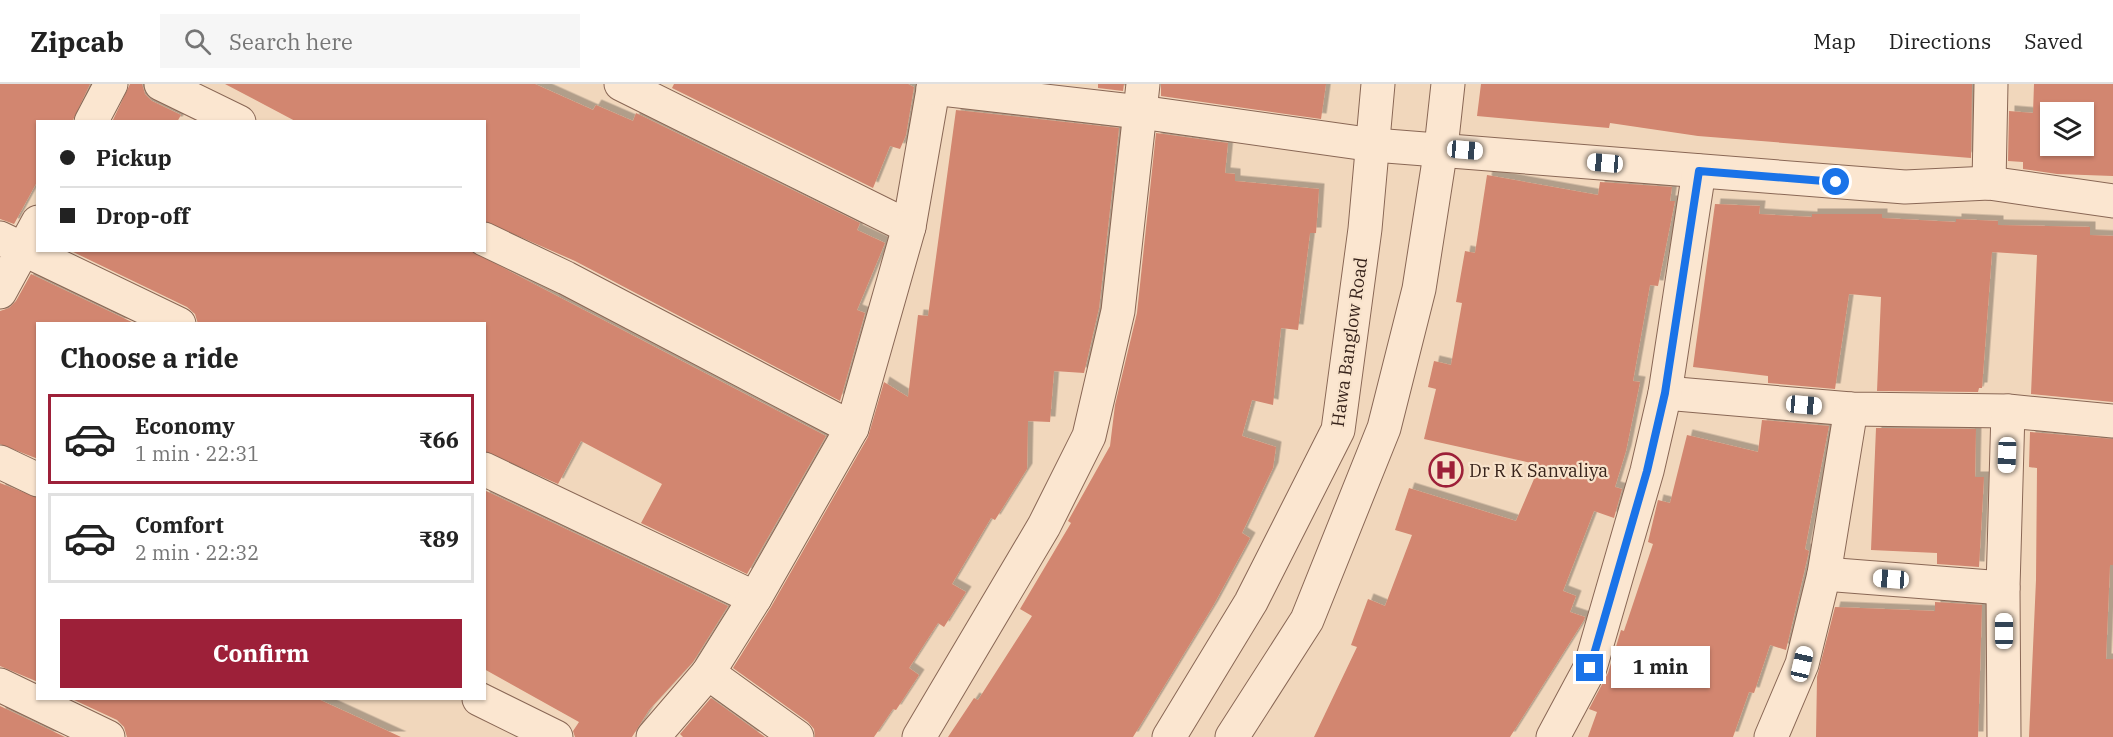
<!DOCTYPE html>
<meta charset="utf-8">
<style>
:root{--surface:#fff;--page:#f6f6f6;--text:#222;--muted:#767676;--line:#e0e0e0;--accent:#9d2039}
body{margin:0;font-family:"IBM Plex Serif",serif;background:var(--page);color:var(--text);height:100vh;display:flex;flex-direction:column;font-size:22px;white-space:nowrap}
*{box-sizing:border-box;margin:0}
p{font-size:20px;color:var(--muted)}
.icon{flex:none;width:33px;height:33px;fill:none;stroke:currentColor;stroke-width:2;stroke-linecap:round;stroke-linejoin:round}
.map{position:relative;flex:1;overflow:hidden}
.drawer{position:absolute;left:36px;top:238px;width:450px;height:378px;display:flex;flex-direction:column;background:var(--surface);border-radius:0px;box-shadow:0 2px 4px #0004}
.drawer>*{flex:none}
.hud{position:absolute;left:36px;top:36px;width:450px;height:132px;border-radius:0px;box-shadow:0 2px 4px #0004;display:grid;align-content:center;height:132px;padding:0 24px;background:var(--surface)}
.buttons{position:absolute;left:2040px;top:18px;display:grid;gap:12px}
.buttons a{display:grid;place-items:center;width:54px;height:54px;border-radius:0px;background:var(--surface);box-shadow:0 2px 4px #0004;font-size:30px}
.end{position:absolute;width:27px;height:27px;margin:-14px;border:8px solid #1a73e8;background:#fff;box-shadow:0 0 0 3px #fff}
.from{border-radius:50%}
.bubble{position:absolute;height:42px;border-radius:0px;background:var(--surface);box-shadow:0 2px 4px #0004;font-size:20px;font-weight:700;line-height:42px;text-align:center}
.car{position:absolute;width:18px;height:36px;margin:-18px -9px;border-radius:8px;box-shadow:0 0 4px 2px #0007;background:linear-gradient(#fff 24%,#345 0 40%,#fff 0 76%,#345 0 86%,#fff 0)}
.hud b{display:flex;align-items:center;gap:21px;height:57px;font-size:22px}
.hud b+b{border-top:2px solid var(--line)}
.hud i{width:15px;height:15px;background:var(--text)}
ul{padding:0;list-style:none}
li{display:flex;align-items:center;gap:18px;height:90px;margin:0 12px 9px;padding:0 12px;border:3px solid var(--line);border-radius:0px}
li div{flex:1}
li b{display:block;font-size:22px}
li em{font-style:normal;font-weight:700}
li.on{border-color:var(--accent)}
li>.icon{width:54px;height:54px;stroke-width:1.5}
h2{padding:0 24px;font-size:27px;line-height:72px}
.primary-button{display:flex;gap:12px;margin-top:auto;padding:12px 24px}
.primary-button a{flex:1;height:69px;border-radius:0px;background:var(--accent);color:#fff;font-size:24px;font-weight:700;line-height:69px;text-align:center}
header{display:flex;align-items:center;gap:36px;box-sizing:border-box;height:84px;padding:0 30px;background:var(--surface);border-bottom:2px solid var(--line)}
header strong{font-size:28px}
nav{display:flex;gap:33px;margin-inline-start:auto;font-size:21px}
.search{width:420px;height:54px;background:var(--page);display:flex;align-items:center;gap:15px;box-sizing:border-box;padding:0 21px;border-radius:0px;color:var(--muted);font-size:22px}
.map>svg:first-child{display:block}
.building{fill:#d2866f;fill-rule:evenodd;filter:url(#shadow)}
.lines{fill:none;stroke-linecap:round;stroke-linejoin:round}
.minor-casing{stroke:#896755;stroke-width:35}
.minor{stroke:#fbe6d0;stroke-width:33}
.route{stroke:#1a73e8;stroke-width:8}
.labels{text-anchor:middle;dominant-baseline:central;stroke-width:4.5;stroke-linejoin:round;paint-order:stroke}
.street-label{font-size:18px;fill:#37231b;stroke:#f8e3cc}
.poi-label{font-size:18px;fill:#37231b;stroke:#f8e3cc;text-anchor:start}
</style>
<header>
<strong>Zipcab</strong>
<div class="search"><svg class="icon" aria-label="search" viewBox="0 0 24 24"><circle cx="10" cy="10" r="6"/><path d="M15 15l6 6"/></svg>Search here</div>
<nav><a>Map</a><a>Directions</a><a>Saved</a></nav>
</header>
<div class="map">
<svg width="2113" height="653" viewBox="0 0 2113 653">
<defs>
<filter id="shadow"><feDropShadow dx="5.5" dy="-5.5" stdDeviation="0" flood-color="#0004"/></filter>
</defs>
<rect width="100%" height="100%" fill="#f1d7bc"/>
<g class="building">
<path d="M0,0H90L72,38H38V96L14,140L0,135Z"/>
<path d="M130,0H142L145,10L152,17L181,31L177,38H112Z"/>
<path d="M225,0H535L593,26L596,21L633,37L636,29L860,139L857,146L885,159L857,226L865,229L840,317L575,177L484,137V38H297Z"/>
<path d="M674,0H908L914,3L906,51L900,65L890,62L873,104L672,4Z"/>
<path d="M1098,0H1124L1123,7L1098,4Z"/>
<path d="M1161,0H1326L1321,35L1161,12Z"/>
<path d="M1481,0H1972L1971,74L1698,52L1610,39L1609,44L1477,32Z"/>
<path d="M2034,0H2113V92L2057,90L2023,85V78L2008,77L2009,27L2033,29ZM2050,28H2084V62H2050Z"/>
<path d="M956,26L1119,44L1099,224L1084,289L1054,287L1050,338L1028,337L1027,385L995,436L991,434L952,500L966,508L944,543L938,539L909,584L919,591L896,626L893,625L874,653H815L814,645L808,638L733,584L771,523L868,353L884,298L908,313L918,231L928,232Z"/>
<path d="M1156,49L1228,59L1225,89L1235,90V97L1319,105L1316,149H1310L1298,246L1281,244L1273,321L1252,316L1242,352L1276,363L1273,384L1242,449L1250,454L1213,522L1133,653H948L974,614L978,616L1032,532L1020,525L1071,439L1068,437L1110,362L1115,321L1137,229Z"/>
<path d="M1487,91L1598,111L1600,98L1672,103L1670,117H1675L1658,202L1650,201L1633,297L1640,298L1626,367L1615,403L1622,405L1614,434L1594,427L1563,507L1576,512L1570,528L1585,533L1584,536L1510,653H1314L1357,563L1351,561L1368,515L1385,522L1412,451L1395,446L1409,404L1516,437L1540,381L1424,355L1436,305L1428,303L1434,277L1451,281L1462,219L1456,218L1465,167L1475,169Z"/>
<path d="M1715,120L1760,122L1759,130L1812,133V130H1882V134L1956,138V135L1998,137V141L2090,143V151L2113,152V318L2031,310L2037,171L1992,168L1982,304H1979L1978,308L1877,307L1881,213L1849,210L1835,305L1768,299V292L1693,283Z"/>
<path d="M69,166H469L826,352L747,490L641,439L662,400L581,357L558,400L484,367V240H198L195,230L187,223Z"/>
<path d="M31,190L136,240H38V375L0,360V227L9,224L16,217Z"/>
<path d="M1762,336L1829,342L1805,465L1809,467L1786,566L1770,561L1754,609L1749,608L1733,653H1588L1597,628L1589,625L1608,589L1621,546L1624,547L1653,460L1648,458L1658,416L1670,419L1687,351L1758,368Z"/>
<path d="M1876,344L1976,345L1975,393H1984L1979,483L1937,480V469L1871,466Z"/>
<path d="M2030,348L2113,355V481H2110L2106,575H2113V653H2029L2036,496L2037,384L2029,383Z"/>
<path d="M0,399L38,414V598L0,582Z"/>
<path d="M484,406L728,522L693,578L649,626L632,653H575L573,647L579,638L484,585Z"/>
<path d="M1935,518L1982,521L1978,653H1816L1817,593L1835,523L1935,527Z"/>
<path d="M711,614L765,653H683L680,650Z"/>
<path d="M72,615H318L401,653H127L124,643L117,636Z"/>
<path d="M0,622L65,653H0Z"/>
</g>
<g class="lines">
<defs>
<g id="minor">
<path d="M161,0L239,38"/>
<path d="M621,0L909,143L934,0"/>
<path d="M933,4L1140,28L1374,61L1905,103L1989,99L2113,117"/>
<path d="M91,38L111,0"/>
<path d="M1989,99L1991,0"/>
<path d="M0,154L179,240"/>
<path d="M484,155L566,194L852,344"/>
<path d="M0,208L38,138"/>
<path d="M1665,309L1851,325L2008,327L2113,337"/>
<path d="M0,378L38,396"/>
<path d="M484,385L755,514"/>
<path d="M1824,490L2003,504"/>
<path d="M708,589L797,653"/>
<path d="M0,601L108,653"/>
<path d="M479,615L556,653"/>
<path d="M653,653L708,589L755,514L852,344L909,143"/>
<path d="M919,653L1044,442L1089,352L1118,227L1143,0"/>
<path d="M1169,653L1251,518L1338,346L1365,145L1378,0"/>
<path d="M1232,653L1307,536L1384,344L1419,205L1441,64L1448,0"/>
<path d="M1553,653L1590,584L1647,387L1665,309L1699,87"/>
<path d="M1771,653L1802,580L1824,490L1851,325"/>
<path d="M2004,653L2003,504L2008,327"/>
</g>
</defs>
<use href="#minor" class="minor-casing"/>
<use href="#minor" class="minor"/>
</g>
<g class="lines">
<path class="route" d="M1590,584L1647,387L1665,309L1699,87L1836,98"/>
</g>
<defs>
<symbol id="hospital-ring" viewBox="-11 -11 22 22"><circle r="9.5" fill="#f8e3cc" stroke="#9d2039" stroke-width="1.5"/><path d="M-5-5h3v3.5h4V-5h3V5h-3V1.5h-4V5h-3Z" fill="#9d2039"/></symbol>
</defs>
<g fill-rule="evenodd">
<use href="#hospital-ring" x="1427" y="367" width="38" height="38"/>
</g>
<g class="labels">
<g class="street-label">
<text transform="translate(1349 258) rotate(-82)">Hawa Banglow Road</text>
</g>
<g class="poi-label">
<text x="1469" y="386">Dr R K Sanvaliya</text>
</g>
</g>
</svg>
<div class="buttons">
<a><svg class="icon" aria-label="layers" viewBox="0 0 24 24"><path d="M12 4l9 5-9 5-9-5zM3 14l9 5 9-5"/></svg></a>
</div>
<i class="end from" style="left:1836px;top:98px"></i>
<i class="end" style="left:1590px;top:584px"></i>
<div class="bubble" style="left:1611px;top:562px;width:99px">1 min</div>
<i class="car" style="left:1465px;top:66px;rotate:95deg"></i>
<i class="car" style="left:1605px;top:79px;rotate:275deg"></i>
<i class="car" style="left:1804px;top:321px;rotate:95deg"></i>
<i class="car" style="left:2007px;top:371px;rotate:182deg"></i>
<i class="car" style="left:1891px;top:495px;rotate:274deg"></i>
<i class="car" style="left:2004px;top:547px;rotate:0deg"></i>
<i class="car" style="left:1802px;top:580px;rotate:13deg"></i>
<div class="hud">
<b><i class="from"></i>Pickup</b>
<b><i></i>Drop-off</b>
</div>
<section class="drawer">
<h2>Choose a ride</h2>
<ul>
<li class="on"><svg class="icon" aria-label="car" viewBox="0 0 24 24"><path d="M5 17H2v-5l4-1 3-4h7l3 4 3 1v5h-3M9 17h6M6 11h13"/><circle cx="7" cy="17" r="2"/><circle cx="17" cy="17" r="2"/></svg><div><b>Economy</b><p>1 min · 22:31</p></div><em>₹66</em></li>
<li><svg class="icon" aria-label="car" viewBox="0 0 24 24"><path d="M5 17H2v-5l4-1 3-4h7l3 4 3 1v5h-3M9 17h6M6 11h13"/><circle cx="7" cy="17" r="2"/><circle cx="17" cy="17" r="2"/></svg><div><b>Comfort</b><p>2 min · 22:32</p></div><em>₹89</em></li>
</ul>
<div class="primary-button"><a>Confirm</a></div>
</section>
</div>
